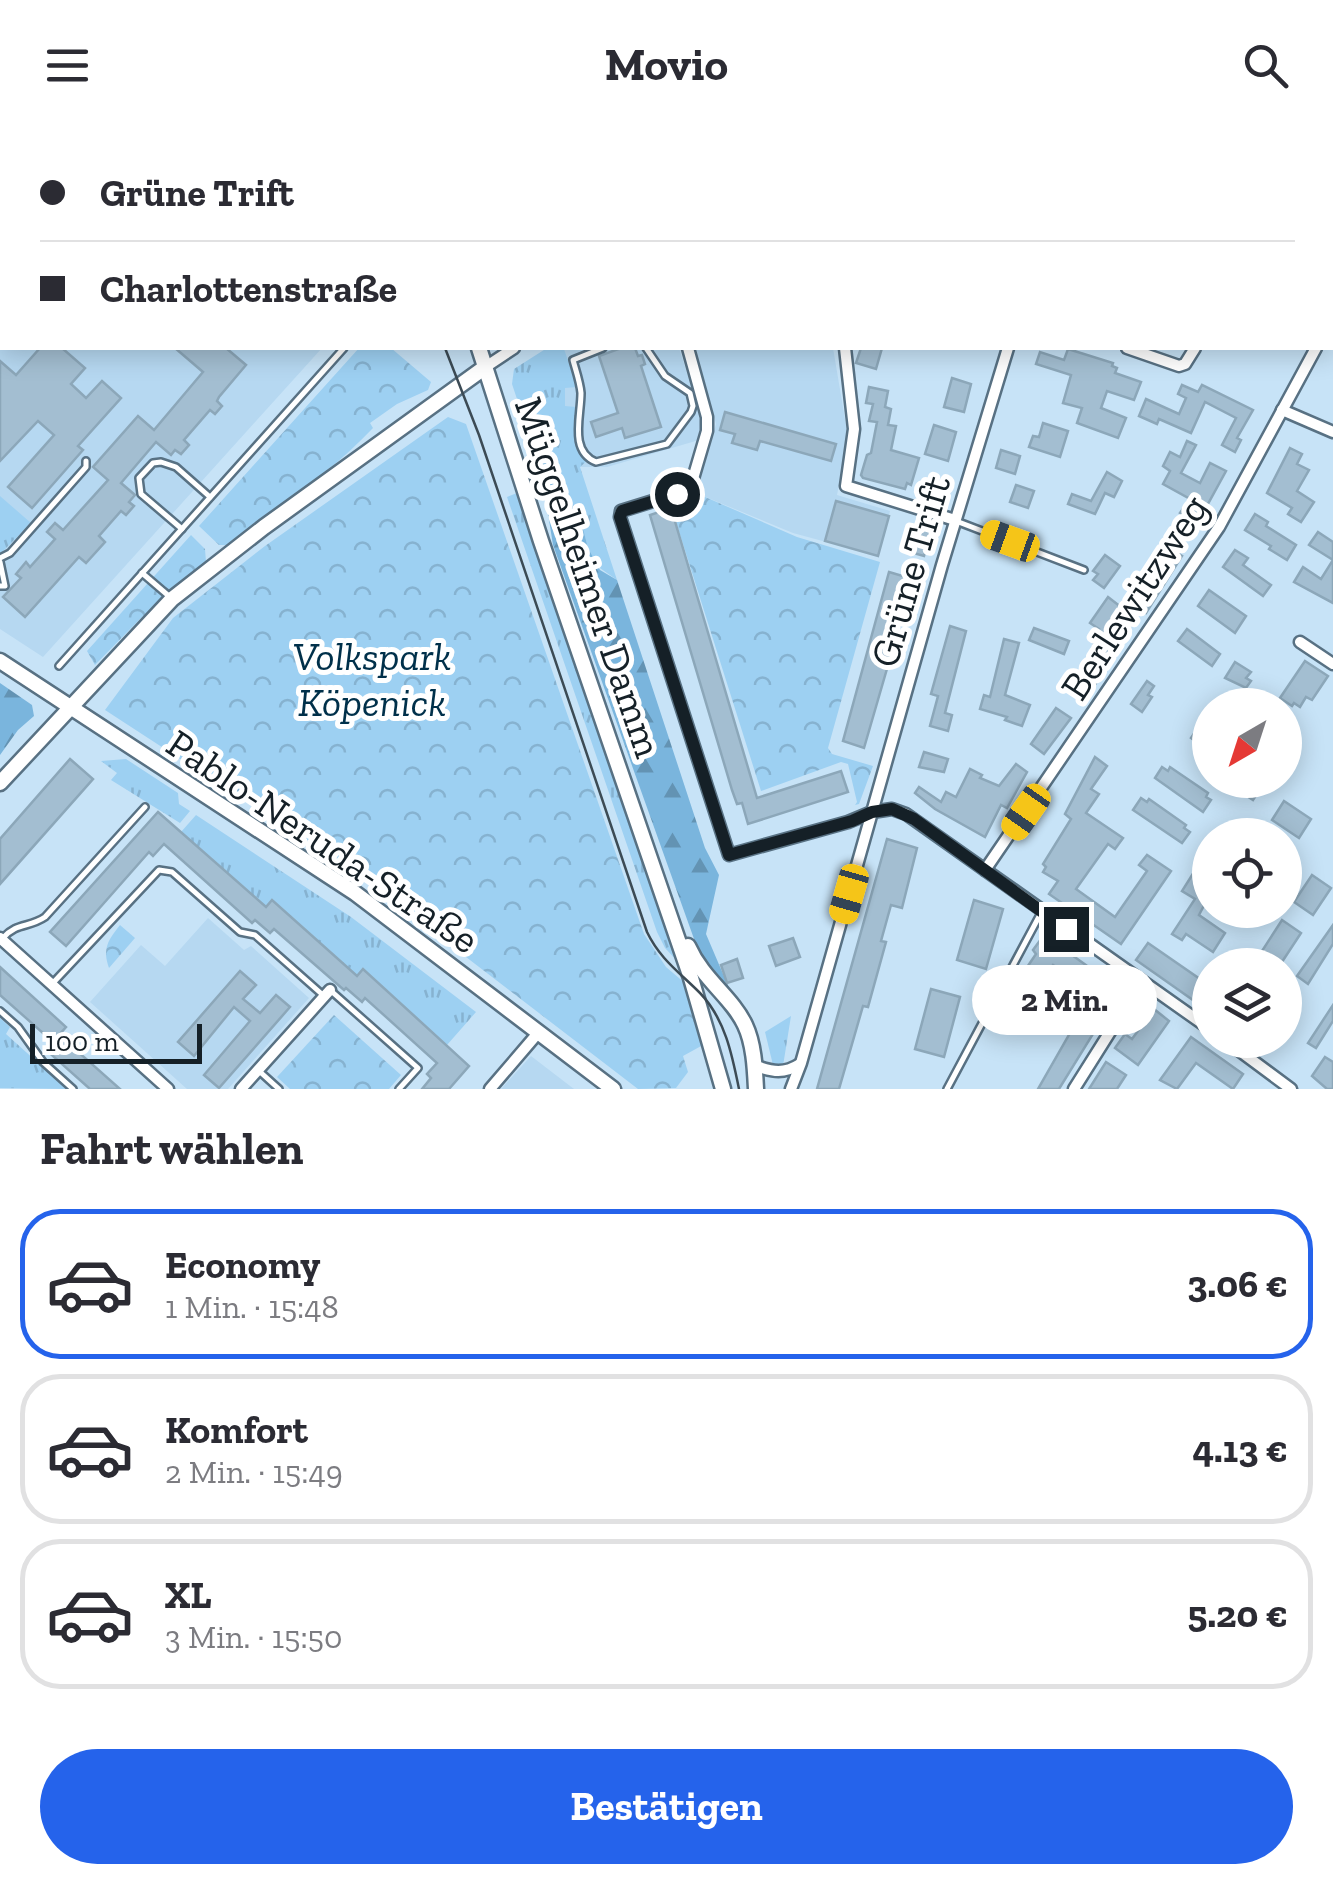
<!DOCTYPE html>
<html lang="de">
<meta charset="utf-8">
<style>
:root{--surface:#fff;--page:#f7f7f7;--text:#2b2b33;--muted:#7c7c81;--line:#e1e1e2;--accent:#2563eb}
body{margin:0;font-family:"Zilla Slab",serif;background:var(--page);color:var(--text);height:100vh;display:flex;flex-direction:column;font-size:38px;white-space:nowrap}
*{box-sizing:border-box;margin:0}
p{font-size:32px;color:var(--muted)}
.icon{flex:none;width:55px;height:55px;fill:none;stroke:currentColor;stroke-width:2;stroke-linecap:round;stroke-linejoin:round}
.map{position:relative;height:959px;overflow:hidden}
.side{display:flex;flex-direction:column;background:var(--surface);flex:1}
.side>*{flex:none}
.hud{position:absolute;left:0px;top:0px;width:1335px;height:220px;box-shadow:0 5px 25px #0003;display:grid;align-content:center;height:220px;padding:0 40px;background:var(--surface)}
.needle{width:65px;rotate:219deg}
.tools{position:absolute;left:1192px;top:558px;display:grid;gap:20px}
.tools a{display:grid;place-items:center;width:110px;height:110px;border-radius:50%;background:var(--surface);box-shadow:0 5px 25px #0003;font-size:50px}
.scale{position:absolute;left:30px;bottom:25px;width:172px;box-sizing:border-box;padding-left:10px;border:5px solid #152027;border-top:0;font-size:28px;line-height:35px;white-space:nowrap;color:#152027;-webkit-text-stroke:8px #fff;paint-order:stroke}
.end{position:absolute;width:45px;height:45px;margin:-22px;border:12px solid #152027;background:#fff;box-shadow:0 0 0 5px #fff}
.from{border-radius:50%}
.bubble{position:absolute;height:70px;border-radius:35px;background:var(--surface);box-shadow:0 5px 25px #0003;font-size:32px;font-weight:700;line-height:70px;text-align:center}
.car{position:absolute;width:30px;height:60px;margin:-30px -15px;border-radius:12px;box-shadow:0 0 8px 2px #0007;background:linear-gradient(#f5c518 24%,#345 0 40%,#f5c518 0 76%,#345 0 86%,#f5c518 0)}
.hud b{display:flex;align-items:center;gap:35px;height:95px;font-size:38px}
.hud b+b{border-top:2px solid var(--line)}
.hud i{width:25px;height:25px;background:var(--text)}
ul{padding:0;list-style:none}
li{display:flex;align-items:center;gap:30px;height:150px;margin:0 20px 15px;padding:0 20px;border:5px solid var(--line);border-radius:40px}
li div{flex:1}
li b{display:block;font-size:38px}
li em{font-style:normal;font-weight:700}
li.active{border-color:var(--accent)}
li>.icon{width:90px;height:90px;stroke-width:1.5}
h2{padding:0 40px;font-size:45px;line-height:120px}
.button{display:flex;gap:20px;margin-top:auto;padding:20px 40px}
.button a{flex:1;height:115px;border-radius:60px;background:var(--accent);color:#fff;font-size:40px;font-weight:700;line-height:115px;text-align:center}
header{display:flex;justify-content:space-between;align-items:center;height:130px;padding:0 40px;background:var(--surface);font-size:45px;font-weight:700}
.map>svg:first-child{display:block}
.built{fill:#b6d8f1}
.grass{fill:url(#grass-tufts)}
.forest{fill:url(#forest-firs)}
.park{fill:url(#park-crowns)}
.building{fill:#a3bed1;stroke:#8ca7b9;stroke-width:2.5}
.lines{fill:none;stroke-linecap:round;stroke-linejoin:round}
.lane-casing{stroke:#587183;stroke-width:10}
.street-casing{stroke:#587183;stroke-width:15}
.secondary-casing{stroke:#587183;stroke-width:19}
.lane{stroke:#fff;stroke-width:5}
.street{stroke:#fff;stroke-width:10}
.secondary{stroke:#fff;stroke-width:14}
.tram{stroke:#3c4b55;stroke-width:2.5}
.route{stroke:#152027;stroke-width:12}
.labels{text-anchor:middle;dominant-baseline:central;stroke-width:10;stroke-linejoin:round;paint-order:stroke}
.street-label{font-size:40px;fill:#152027;stroke:#fff}
.park-label{font-size:40px;font-style:italic;fill:#00304a;stroke:#fff}
</style>
<header><svg class="icon" aria-label="menu" viewBox="0 0 24 24"><path d="M4 6h16M4 12h16M4 18h16"/></svg>Movio<svg class="icon" aria-label="search" viewBox="0 0 24 24"><circle cx="10" cy="10" r="6"/><path d="M15 15l6 6"/></svg></header>
<div class="map">
<svg width="1333" height="959" viewBox="0 0 1333 959">
<defs>
<pattern id="grass-tufts" width="24" height="20" patternUnits="userSpaceOnUse" patternTransform="scale(2.5)"><rect width="24" height="20" fill="#9dd0f2"/><path d="M3 7l-1-3M5 7V3M7 7l1-3M15 17l-1-3M17 17v-4M19 17l1-3" fill="none" stroke="#86b2d0"/></pattern>
<pattern id="forest-firs" width="22" height="20" patternUnits="userSpaceOnUse" patternTransform="scale(2.5)"><rect width="22" height="20" fill="#7ab5dd"/><path d="M5 1l3.5 6h-7zM16 11l3.5 6h-7z" fill="#6393b3"/></pattern>
<pattern id="park-crowns" width="20" height="18" patternUnits="userSpaceOnUse" patternTransform="scale(2.5)"><rect width="20" height="18" fill="#9dd0f2"/><path d="M2 6a3 3 0 1 1 6 0M12 15a3 3 0 1 1 6 0" fill="none" stroke="#86b2d0"/></pattern>
</defs>
<rect width="100%" height="100%" fill="#c7e3f7"/>
<g class="built">
<path d="M0,75L2,218H322L43,527L0,499Z"/>
<path d="M547,218H679L702,290L699,310L607,337H580Z"/>
<path d="M696,218H833L848,307L837,365L890,381L878,426L793,403L696,363L716,294Z"/>
<path d="M208,788L244,820L251,816L309,868L228,959H187L90,872L141,815L165,836Z"/>
<path d="M531,926L574,959H501Z"/>
</g>
<g class="grass">
<path d="M547,218H567L564,219L577,257L565,258V276L576,277V317L588,330L580,337L617,450L597,436L588,418L581,392L529,288L518,286L514,275L518,272L512,254L514,239Z"/>
<path d="M517,363L671,812L679,833L665,818L657,802L507,367Z"/>
<path d="M0,366L31,393L0,424Z"/>
<path d="M126,629L178,663L179,674L190,681L180,693L111,650L117,643L101,631Z"/>
<path d="M196,685L351,787L476,882L447,915L363,840L357,846L272,771L266,777L181,702Z"/>
<path d="M791,886L783,936L773,935L765,902Z"/>
<path d="M0,888L10,897L6,904L67,959L0,958Z"/>
</g>
<g class="forest">
<path d="M518,286L529,287L538,295L551,334L580,387L588,418L600,440L617,450L705,718L719,745L706,804L729,858H724L703,834L553,415L546,371Z"/>
<path d="M0,553L32,575L34,586L18,600L0,625Z"/>
</g>
<g class="park">
<path d="M359,218H391L431,252L428,260L397,274L370,293L373,298C330,343 279,379 229,415H219L199,396Z"/>
<path d="M448,287L466,294L644,804L666,837L686,854L703,915L683,926L688,942L676,958L638,959L363,748L105,580L173,488L265,416Z"/>
<path d="M696,363L797,407L880,432L828,618L832,624L873,636L859,674L855,675L857,672L848,634L841,632L761,661L671,376L694,368Z"/>
<path d="M191,405L205,419L206,432L140,489L95,535L87,521Z"/>
<path d="M120,795L135,808L109,838C102,819 108,810 120,795Z"/>
<path d="M334,885L401,945L389,959H290L277,947Z"/>
</g>
<g class="building">
<path d="M40,218H62L85,238L71,254L86,268L102,251L121,268L78,316L83,320L32,378L8,357L54,305L38,291L0,331V231L16,245Z"/>
<path d="M175,218H226L246,235L219,267L217,271L222,276L215,284L210,280L184,310L189,315L181,324L175,320L171,325L156,312L121,353L135,365L129,372L134,376L126,385L121,381L99,406L105,412L86,433L79,427L25,487L3,467L21,448L16,444L26,432L30,437L55,409L47,402L55,393L63,400L108,350L93,337L138,286L154,300L203,242Z"/>
<path d="M621,218H635L638,226L642,225L645,234L641,236L661,297L625,308L622,298L596,307L591,292L618,283L599,226Z"/>
<path d="M861,218H882L876,239L856,233Z"/>
<path d="M1068,219L1113,233L1112,236L1117,238L1115,243L1141,252L1134,270L1107,261L1101,278L1126,288L1118,308L1077,293L1082,278L1063,273L1071,245L1036,234L1040,222L1064,230Z"/>
<path d="M952,248L971,254L964,282L944,277Z"/>
<path d="M1182,255L1198,262L1202,255L1253,280L1237,308L1241,310L1235,322L1222,315L1236,288L1205,272L1191,303L1159,289L1157,294L1139,286L1146,269L1179,284L1186,268L1178,264Z"/>
<path d="M869,257L888,261L885,277L891,279L888,295L896,296L891,320L919,328L911,355L907,353L905,359L863,348L861,345L867,325L871,323L877,292L869,291L873,274L866,273Z"/>
<path d="M725,282L836,314L831,331L760,311L757,320L732,313L735,304L720,300Z"/>
<path d="M1043,293L1068,301L1060,327L1029,317L1033,306L1039,307Z"/>
<path d="M934,295L956,302L948,331L925,324Z"/>
<path d="M1187,311L1196,315L1181,343L1200,353L1210,333L1226,341L1197,394L1180,383L1190,369L1163,354L1170,341L1163,336L1170,322L1180,327Z"/>
<path d="M1290,318L1302,324L1297,334L1309,340L1297,361L1314,372L1301,392L1288,384L1292,378L1267,363Z"/>
<path d="M1001,320L1020,326L1015,344L996,338Z"/>
<path d="M1107,342L1122,351L1114,367L1105,363L1095,384L1068,374L1072,364L1091,371Z"/>
<path d="M1016,355L1034,361L1028,378L1010,372Z"/>
<path d="M836,371L889,386L878,426L825,411Z"/>
<path d="M671,378L757,668L841,641L848,662L748,694L742,673L737,674L732,660L650,385Z"/>
<path d="M1255,384L1268,392L1266,396L1296,415L1287,430L1269,419L1271,416L1245,400Z"/>
<path d="M914,395L932,399L924,426L906,421Z"/>
<path d="M1318,402L1333,412V473L1294,452L1303,437L1321,449L1333,430L1309,415Z"/>
<path d="M1166,416L1182,426L1146,483L1129,473Z"/>
<path d="M1235,420L1248,428L1243,435L1271,455L1263,466L1223,437Z"/>
<path d="M1105,425L1120,436L1104,458L1093,450L1098,444L1093,441Z"/>
<path d="M889,442L913,449L864,618L843,611Z"/>
<path d="M1209,460L1246,486L1235,503L1198,476Z"/>
<path d="M1108,467L1130,484L1109,514L1113,516L1105,533L1090,526L1099,499L1090,493Z"/>
<path d="M950,496L966,501L945,583L952,585L948,601L930,596L938,566L931,564Z"/>
<path d="M1034,498L1069,511L1064,524L1029,510Z"/>
<path d="M1187,499L1220,524L1212,536L1178,511Z"/>
<path d="M1004,509L1019,513L1005,565L1030,575L1022,596L1005,590L1007,587L980,579L984,565L990,567Z"/>
<path d="M1305,531L1328,546L1312,570L1306,567L1300,577L1294,573L1292,576L1280,568Z"/>
<path d="M1235,532L1251,542L1246,548L1251,551L1246,558L1225,548Z"/>
<path d="M1079,542L1096,553L1088,567L1070,556Z"/>
<path d="M1147,551L1154,556L1148,565L1152,567L1142,582L1131,574Z"/>
<path d="M1056,578L1071,588L1044,624L1031,614Z"/>
<path d="M1204,589L1210,593V622L1191,608Z"/>
<path d="M924,622L948,629L944,642L919,637Z"/>
<path d="M1095,627L1107,636L1091,659L1099,664L1086,683L1123,708L1115,719L1108,714L1076,759L1115,787L1147,741L1139,735L1147,725L1171,741L1121,814L1049,764L1058,751L1043,742L1046,737L1043,734L1071,689L1065,684Z"/>
<path d="M70,629L93,649L0,754V709Z"/>
<path d="M1016,634L1027,642L1007,678L1001,675L985,707L935,679L915,663L919,657L941,672L946,662L956,667L970,639L982,645L980,648L999,656Z"/>
<path d="M1162,637L1168,641L1170,637L1208,663L1206,667L1211,670L1203,682L1155,648Z"/>
<path d="M1242,650H1266L1253,670L1236,659Z"/>
<path d="M1141,668L1147,672L1149,669L1186,695L1184,698L1190,702L1182,713L1133,680Z"/>
<path d="M1284,671L1311,689L1299,708L1272,690Z"/>
<path d="M158,682L266,777L272,770L357,846L363,839L469,936L449,959H422L431,948L427,944L437,933L365,868L362,872L346,858L344,860L274,799L270,803L255,790L252,793L164,714L153,726L149,722L66,816L50,802Z"/>
<path d="M887,709L917,718L902,778L891,775L881,811L886,812L868,877L863,876L839,959H817Z"/>
<path d="M1194,742L1204,748L1199,757L1210,764L1199,785L1225,803L1213,822L1186,804L1182,810L1172,804L1195,769L1182,761Z"/>
<path d="M1312,745L1331,758L1313,785L1294,772Z"/>
<path d="M974,770L1003,779L986,839L957,830Z"/>
<path d="M1282,790L1301,803L1280,835H1253Z"/>
<path d="M1333,795V814L1308,854L1297,846Z"/>
<path d="M1044,805L1104,848L1093,863L1053,835L1033,864L1017,852L1036,824L1033,820Z"/>
<path d="M793,808L800,827L776,836L769,816Z"/>
<path d="M1148,813L1210,856V882L1136,830Z"/>
<path d="M737,829L743,848L727,853L721,835Z"/>
<path d="M0,837L66,897L59,905L120,959H90L45,919L52,911L0,865Z"/>
<path d="M240,841L256,855L243,869L260,883L276,865L290,877L219,958L204,945L250,891L234,877L194,926L178,912Z"/>
<path d="M931,859L960,867L944,927L915,919Z"/>
<path d="M1086,875L1104,886L1059,959H1038Z"/>
<path d="M1333,875V891L1316,918L1308,913Z"/>
<path d="M1154,879L1169,891L1138,935L1115,918L1125,904L1132,909Z"/>
<path d="M1191,907L1243,944L1233,959L1196,933L1177,959L1160,950Z"/>
<path d="M1325,927L1333,932V959H1327L1312,946Z"/>
<path d="M1106,932L1126,945L1117,959H1089Z"/>
</g>
<g class="lines">
<defs>
<g id="lane">
<path d="M603,218L573,230C576,241 580,252 581,263C581,287 569,321 596,332L667,314L691,282L693,276L690,263L665,246L646,218"/>
<path d="M956,391L1084,440"/>
<path d="M182,399L141,364L139,348L153,333L161,332L176,337L210,367"/>
<path d="M0,428L10,423L86,337V331"/>
<path d="M0,432L5,456H0"/>
<path d="M142,443L170,467"/>
<path d="M59,536L344,218"/>
<path d="M3,808C17,792 29,798 45,787L145,677"/>
<path d="M52,854L159,740L172,742L240,802L255,805L324,866"/>
<path d="M330,860L418,938L399,959"/>
<path d="M0,881L18,897L43,932L73,959"/>
<path d="M258,940L279,959"/>
<path d="M947,959L1042,781"/>
</g>
<g id="street">
<path d="M556,0V2"/>
<path d="M663,2L664,0"/>
<path d="M900,2L901,0"/>
<path d="M1072,2L1073,0"/>
<path d="M1304,2L1305,0"/>
<path d="M1332,187L1333,186"/>
<path d="M688,218L707,287V301L692,352L679,363L621,381L620,387L729,725L848,692L872,682L892,679L906,684L1210,899"/>
<path d="M845,218L854,299L846,356L955,390"/>
<path d="M1127,218L1179,236L1185,234L1195,218"/>
<path d="M484,238L514,218"/>
<path d="M1282,280L1333,302"/>
<path d="M1300,512L1333,534"/>
<path d="M985,740L1219,397L1316,218"/>
<path d="M0,808L168,959"/>
<path d="M1225,910L1291,959"/>
<path d="M756,936C773,942 784,944 800,934"/>
<path d="M241,959L330,860"/>
<path d="M490,959L538,903"/>
<path d="M791,959L801,933L942,435L1008,218"/>
<path d="M1074,959L1142,851"/>
</g>
<g id="secondary">
<path d="M400,0L401,2"/>
<path d="M479,218L541,411L691,848L723,959"/>
<path d="M0,531L355,763L613,959"/>
<path d="M0,653L172,469L264,397L484,238"/>
<path d="M688,816C703,850 732,867 745,895C754,914 755,939 756,959"/>
</g>
</defs>
<use href="#lane" class="lane-casing"/>
<use href="#street" class="street-casing"/>
<use href="#secondary" class="secondary-casing"/>
<use href="#lane" class="lane"/>
<use href="#street" class="street"/>
<use href="#secondary" class="secondary"/>
<path class="tram" d="M445,218L479,305L647,802C660,829 679,842 700,863C725,889 732,924 739,959"/>
</g>
<g class="lines">
<path class="route" d="M677,364L622,381L620,387L729,725L852,691L872,682L892,679L914,689L1066,799"/>
</g>
<g class="labels">
<g class="street-label">
<text transform="translate(910 441) rotate(-74)">Grüne Trift</text>
<text transform="translate(589 447) rotate(71)">Müggelheimer Damm</text>
<text transform="translate(1134 467) rotate(-57)">Berlewitzweg</text>
<text transform="translate(323 711) rotate(34)">Pablo-Neruda-Straße</text>
</g>
<g class="park-label">
<text x="372" y="526">Volkspark<tspan x="372" dy="46">Köpenick</tspan></text>
</g>
</g>
</svg>
<div class="tools">
<a><svg class="needle" viewBox="-14 -14 28 28"><path d="M0-13l5 13h-10z" fill="#e53935"/><path d="M0 13l5-13h-10z" fill="#7c7c81"/></svg></a>
<a><svg class="icon" aria-label="locate" viewBox="0 0 24 24"><circle cx="12" cy="12" r="6"/><path d="M12 2v4M12 18v4M2 12h4M18 12h4"/></svg></a>
<a><svg class="icon" aria-label="layers" viewBox="0 0 24 24"><path d="M12 4l9 5-9 5-9-5zM3 14l9 5 9-5"/></svg></a>
</div>
<div class="scale">100 m</div>
<i class="end from" style="left:677px;top:364px"></i>
<i class="end" style="left:1066px;top:799px"></i>
<div class="bubble" style="left:972px;top:835px;width:185px">2 Min.</div>
<i class="car" style="left:1010px;top:411px;rotate:290deg"></i>
<i class="car" style="left:1026px;top:682px;rotate:215deg"></i>
<i class="car" style="left:849px;top:764px;rotate:196deg"></i>
<div class="hud">
<b><i class="from"></i>Grüne Trift</b>
<b><i></i>Charlottenstraße</b>
</div>
</div>
<section class="side">
<h2>Fahrt wählen</h2>
<ul>
<li class="active"><svg class="icon" aria-label="car" viewBox="0 0 24 24"><path d="M5 17H2v-5l4-1 3-4h7l3 4 3 1v5h-3M9 17h6M6 11h13"/><circle cx="7" cy="17" r="2"/><circle cx="17" cy="17" r="2"/></svg><div><b>Economy</b><p>1 Min. · 15:48</p></div><em>3.06 €</em></li>
<li><svg class="icon" aria-label="car" viewBox="0 0 24 24"><path d="M5 17H2v-5l4-1 3-4h7l3 4 3 1v5h-3M9 17h6M6 11h13"/><circle cx="7" cy="17" r="2"/><circle cx="17" cy="17" r="2"/></svg><div><b>Komfort</b><p>2 Min. · 15:49</p></div><em>4.13 €</em></li>
<li><svg class="icon" aria-label="car" viewBox="0 0 24 24"><path d="M5 17H2v-5l4-1 3-4h7l3 4 3 1v5h-3M9 17h6M6 11h13"/><circle cx="7" cy="17" r="2"/><circle cx="17" cy="17" r="2"/></svg><div><b>XL</b><p>3 Min. · 15:50</p></div><em>5.20 €</em></li>
</ul>
<div class="button"><a>Bestätigen</a></div>
</section>
